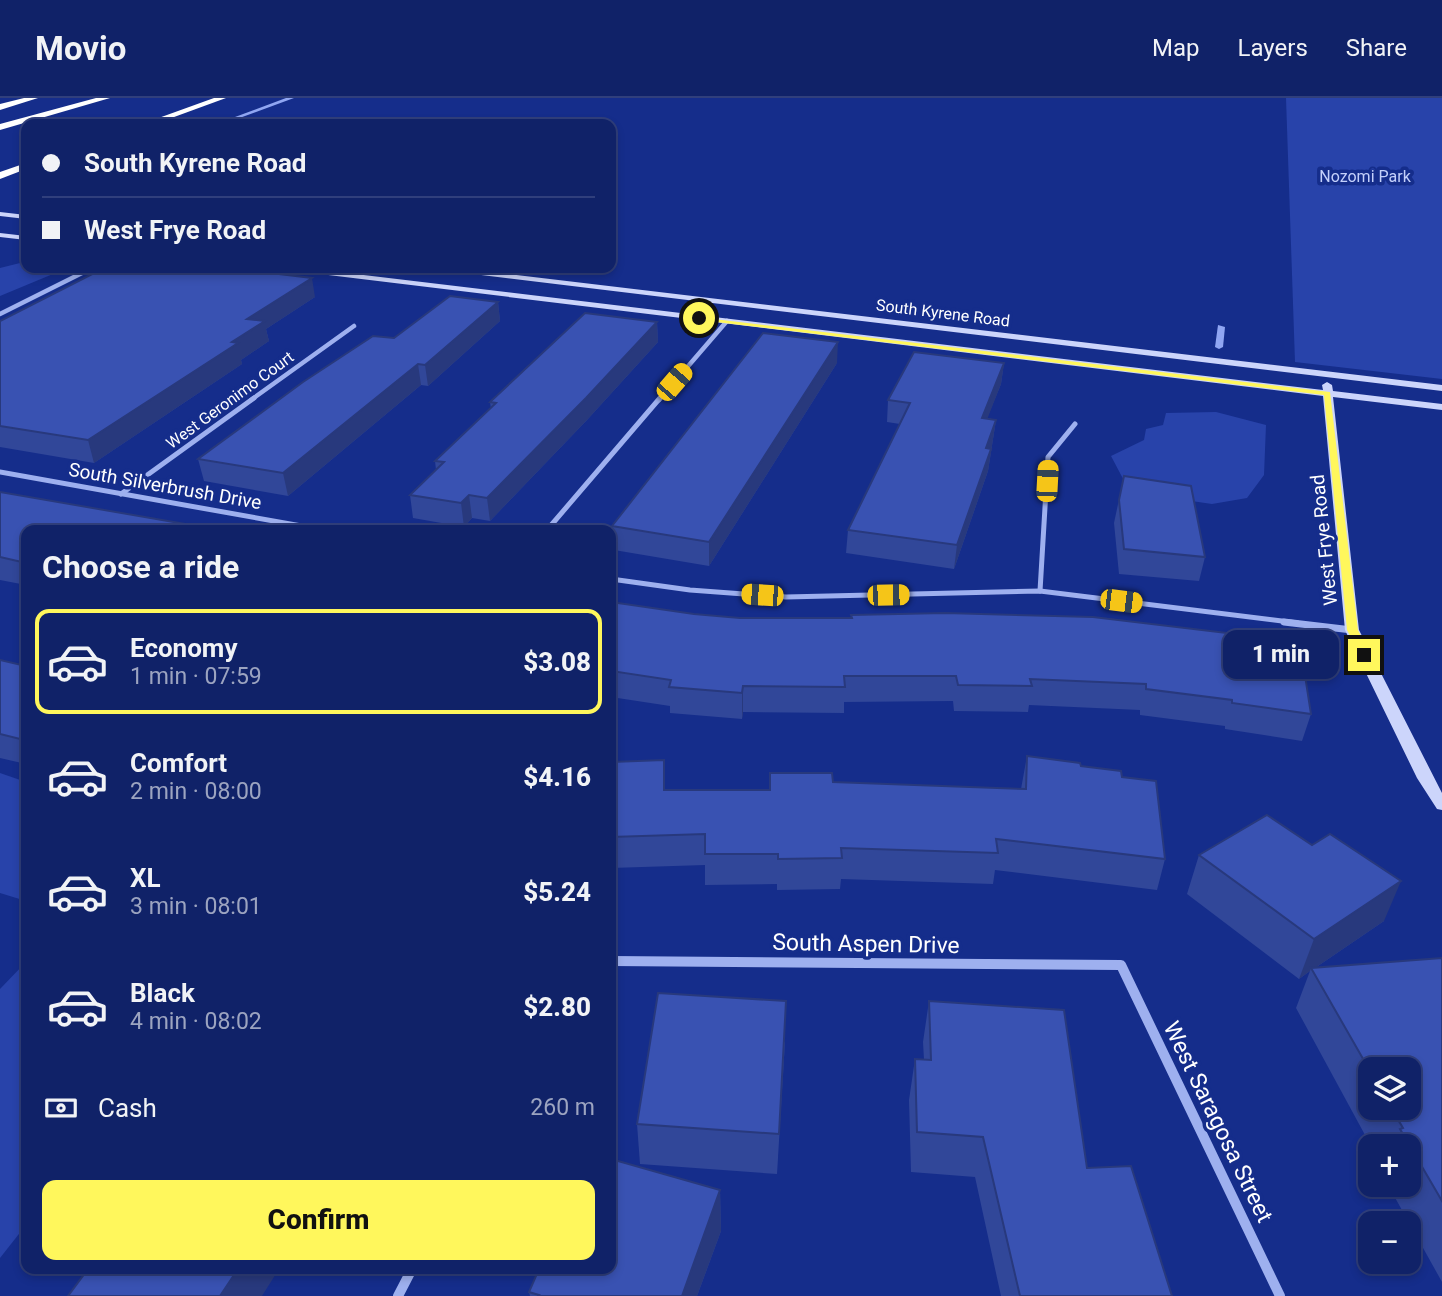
<!DOCTYPE html>
<meta charset="utf-8">
<style>
:root{--surface:#102268;--page:#1e2f71;--text:#f1f3f6;--muted:#9ca4c0;--line:#303f7c;--accent:#fff75c}
body{margin:0;font-family:Roboto,sans-serif;background:var(--page);color:var(--text);height:100vh;display:flex;flex-direction:column;font-size:26px;white-space:nowrap}
*{box-sizing:border-box;margin:0}
p{font-size:23px;color:var(--muted)}
.icon{flex:none;width:38px;height:38px;fill:none;stroke:currentColor;stroke-width:2;stroke-linecap:round;stroke-linejoin:round}
.map{position:relative;flex:1;overflow:hidden}
.details{position:absolute;left:21px;top:427px;width:595px;height:749px;display:flex;flex-direction:column;background:var(--surface);border-radius:14px;box-shadow:0 4px 10px #0003,0 0 0 2px var(--line)}
.details>*{flex:none}
.top-card{position:absolute;left:21px;top:21px;width:595px;height:154px;border-radius:14px;box-shadow:0 4px 10px #0003,0 0 0 2px var(--line);display:grid;align-content:center;height:154px;padding:0 21px;background:var(--surface)}
.tools{position:absolute;left:1358px;top:959px;display:grid;gap:14px}
.tools a{display:grid;place-items:center;width:63px;height:63px;border-radius:14px;background:var(--surface);box-shadow:0 4px 10px #0003,0 0 0 2px var(--line);font-size:35px}
.end{position:absolute;width:32px;height:32px;margin:-16px;border:9px solid #fff75c;background:#111;box-shadow:0 0 0 4px #111}
.from{border-radius:50%}
.bubble{position:absolute;height:49px;border-radius:14px;background:var(--surface);box-shadow:0 4px 10px #0003,0 0 0 2px var(--line);font-size:23px;font-weight:800;line-height:49px;text-align:center}
.car{position:absolute;width:21px;height:42px;margin:-21px -10px;border-radius:9px;box-shadow:0 0 5px 2px #0007;background:linear-gradient(#f5c518 24%,#345 0 40%,#f5c518 0 76%,#345 0 86%,#f5c518 0)}
.top-card b{display:flex;align-items:center;gap:24px;height:66px;font-size:26px}
.top-card b+b{border-top:2px solid var(--line)}
.top-card i{width:18px;height:18px;background:var(--text)}
ul{padding:0;list-style:none}
li{display:flex;align-items:center;gap:21px;height:105px;margin:0 14px 10px;padding:0 7px;border:4px solid transparent;border-radius:14px}
li div{flex:1}
li b{display:block;font-size:26px}
li em{font-style:normal;font-weight:800}
li.on{border-color:var(--accent)}
li>.icon{width:63px;height:63px;stroke-width:1.5}
h2{padding:0 21px;font-size:32px;line-height:84px}
.pay{display:flex;align-items:center;gap:18px;height:77px;padding:0 21px;font-size:26px}
.pay p{margin-inline-start:auto}
.primary-button{display:flex;gap:14px;margin-top:auto;padding:14px 21px}
.primary-button a{flex:1;height:80px;border-radius:14px;background:var(--accent);color:#111;font-size:28px;font-weight:800;line-height:80px;text-align:center}
header{display:flex;align-items:center;gap:42px;box-sizing:border-box;height:98px;padding:0 35px;background:var(--surface);border-bottom:2px solid var(--line)}
header strong{font-size:33px}
nav{display:flex;gap:38px;margin-inline-start:auto;font-size:24px}
.map>svg:first-child{display:block}
.green{fill:#2843aa}
.lines{fill:none;stroke-linecap:round;stroke-linejoin:round}
.stream{fill:#90a6f2;fill-rule:evenodd}
.street-far3{stroke:#9eb0ef;stroke-width:4.5}
.street-far2{stroke:#9eb0ef;stroke-width:5}
.street-far1{stroke:#9eb0ef;stroke-width:7}
.street{stroke:#9eb0ef;stroke-width:10}
.secondary{fill:#ccd5fb;fill-rule:evenodd}
.highway{fill:#fff;fill-rule:evenodd}
.wall{fill:#314799;fill-rule:evenodd}
.shaded-wall{fill:#28397d}
.building{fill:#3952b2;stroke:#28397d;stroke-width:2}
.route{fill:#fff75c}
.labels{text-anchor:middle;dominant-baseline:central;stroke-width:7;stroke-linejoin:round;paint-order:stroke}
.far-park-label{font-size:16px;fill:#c4d0fb;stroke:#152d8b}
.far-street-label{font-size:16px;fill:#fff;stroke:#152d8b}
.street-label{font-size:19px;fill:#fff;stroke:#152d8b}
.near-street-label{font-size:23px;fill:#fff;stroke:#152d8b}
</style>
<header>
<strong>Movio</strong>
<nav><a>Map</a><a>Layers</a><a>Share</a></nav>
</header>
<div class="map">
<svg width="1442" height="1198" viewBox="0 0 1442 1198">
<rect width="100%" height="100%" fill="#152d8b"/>
<g class="green">
<path d="M1286,0H1442V281L1295,264Z"/>
<path d="M20,165L26,167V170L53,176L0,198V170Z"/>
<path d="M1216,314L1266,327L1264,377L1247,400L1212,406L1130,394L1111,358L1144,342L1146,331L1163,327L1166,315Z"/>
<path d="M0,675L26,684V803L0,795Z"/>
<path d="M26,864V1127L0,1160V891Z"/>
</g>
<g class="lines">
<g class="stream">
<path d="M286,0H294L223,26H216Z"/>
<path d="M1218,227L1225,229L1223,249L1219,251L1215,249Z"/>
</g>
<g class="street-far3">
<path d="M0,216L92,170"/>
<path d="M251,302L354,228"/>
<path d="M659,302L727,223"/>
</g>
<g class="street-far2">
<path d="M0,374L324,432"/>
<path d="M121,396L254,300"/>
<path d="M547,432L660,300"/>
<path d="M611,481L690,492L786,499L1040,493L1298,525"/>
<path d="M1040,493L1048,359L1075,326"/>
</g>
<path class="street-far1" d="M1284,524L1352,532"/>
<g class="street">
<path d="M611,863L1121,867L1280,1198"/>
<path d="M398,1198L412,1171"/>
</g>
<g class="secondary">
<path d="M0,114L26,117V121L0,118Z"/>
<path d="M0,135L26,138V142L0,139Z"/>
<path d="M283,170H305L1323,292L1322,287L1327,284L1332,287L1333,293L1442,306V312L1333,299L1359,532L1442,695V712L1437,711L1417,680L1345,532L1323,298L287,172Z"/>
<path d="M436,170H458L1442,287V293L440,172Z"/>
</g>
<g class="highway">
<path d="M24,0H38L0,12V6Z"/>
<path d="M96,0H110L0,32V26Z"/>
<path d="M214,0H226L155,26H142Z"/>
<path d="M26,65V71L0,81V74Z"/>
</g>
</g>
<g class="wall">
<path d="M315,199L266,231L269,243L241,262L242,266L94,365L0,349V223Z"/>
<path d="M498,204L500,223L428,288L421,287L288,398L204,383L198,361L394,240Z"/>
<path d="M657,224L658,244L587,322L490,423L472,420L464,429L413,420L410,397L436,372L435,363L491,311L490,304Z"/>
<path d="M837,265L709,468L614,452L612,428Z"/>
<path d="M1004,265L1001,286L987,320L996,322L988,373L954,471L846,455L848,432L900,326L887,324L888,302Z"/>
<path d="M1124,378L1205,459L1199,483L1119,476L1114,425Z"/>
<path d="M0,394L26,432V487L0,482Z"/>
<path d="M611,504L694,516L740,520H851V517L1311,616L1302,643L1225,631V628L1140,617V612L1029,607L1028,614L954,613L953,603L844,604V615L743,614L742,621L670,615V608L611,599Z"/>
<path d="M0,562L26,568V666L0,660Z"/>
<path d="M1027,658L1081,668L1122,679L1165,761L1157,792L995,772L993,786L841,781L840,791L777,792V786L705,787V767L611,770V664L665,692H769L770,675L833,684L1021,691Z"/>
<path d="M1199,757L1384,823L1315,870L1442,860V1184L1388,1087H1409V1048H1371L1296,910L1310,873L1299,881L1187,796ZM1370,971L1409,1010H1370Z"/>
<path d="M929,903L1087,1070L1172,1198H1001L975,1079L911,1074L909,1002L915,961L924,962L923,944Z"/>
<path d="M785,944L777,1076L640,1066L637,1026Z"/>
<path d="M720,1092L721,1133L697,1198H530L529,1194Z"/>
</g>
<g class="shaded-wall">
<path d="M312,180L315,199L266,231L269,243L241,262L242,266L94,365L88,342L232,244L247,221Z"/>
<path d="M498,204L500,223L428,288L425,267Z"/>
<path d="M657,224L658,244L587,322L490,423L487,400Z"/>
<path d="M838,244L837,265L709,468V444Z"/>
<path d="M1004,265L1001,286L979,342L982,320Z"/>
<path d="M418,266L421,287L288,398L283,375Z"/>
<path d="M996,322L988,373L954,471L957,447L986,350Z"/>
<path d="M469,397L472,420L464,429L461,405Z"/>
<path d="M743,588V614L742,621V595Z"/>
<path d="M26,636V656L20,641Z"/>
<path d="M1401,783L1384,823L1312,872L1311,870L1310,873L1299,881L1314,841Z"/>
<path d="M720,1092L721,1133L697,1198H682Z"/>
<path d="M238,1171H279L262,1198H220Z"/>
</g>
<g class="building">
<path d="M104,170H228L312,180L247,221L265,223L232,244L238,245L88,342L0,328V223Z"/>
<path d="M450,198L498,204L425,267L418,266L283,375L198,361L303,284L373,238L394,240Z"/>
<path d="M585,215L657,224L586,300L487,400L469,397L461,405L410,397L444,364L435,363L496,305L490,304Z"/>
<path d="M763,235L838,244L709,444L612,428Z"/>
<path d="M914,254L1004,265L982,320L996,322L986,350L991,351L957,447L848,432L910,305L888,302Z"/>
<path d="M1124,378L1191,388L1205,459L1124,451L1119,402Z"/>
<path d="M0,394L220,432H26V465L0,459Z"/>
<path d="M611,504L694,516L740,520H852L851,517L945,515L1093,519L1227,535L1300,545L1311,616L1232,605V602L1146,591V586L1030,581L1032,588L958,587L956,578H844L845,589L743,588L742,595L669,589L671,582L611,573Z"/>
<path d="M0,562L26,568V636L20,641L0,636Z"/>
<path d="M1027,658L1080,665L1081,668L1121,673L1122,679L1156,683L1165,761L996,741L998,755L841,750L842,760L778,761V756H705V736L611,739V664L664,662V692H770V675H832L833,684L1026,691Z"/>
<path d="M1267,717L1312,747L1330,736L1401,783L1314,841L1199,757Z"/>
<path d="M1442,860V1103L1400,1031L1403,1030L1391,1010H1409V971H1370V973L1311,870Z"/>
<path d="M658,895L786,903L779,1036L637,1026Z"/>
<path d="M929,903L1064,912L1087,1070L1131,1068L1172,1198H1020L983,1039L917,1034L915,961L931,962Z"/>
<path d="M611,1061L720,1092L682,1198H538L539,1197L529,1194L539,1171H611Z"/>
<path d="M88,1171H238L220,1198H68Z"/>
</g>
<path class="route" d="M697,219L1330,294L1358,532L1370,557L1361,559L1347,532L1324,297L699,222Z"/>
<g class="labels">
<g class="far-park-label">
<text x="1365" y="78">Nozomi Park</text>
</g>
<g class="far-street-label">
<text transform="translate(943 215) rotate(7)">South Kyrene Road</text>
<text transform="translate(230 302) rotate(-36)">West Geronimo Court</text>
</g>
<g class="street-label">
<text transform="translate(165 388) rotate(10)">South Silverbrush Drive</text>
<text transform="translate(1324 442) rotate(-96)">West Frye Road</text>
</g>
<g class="near-street-label">
<text transform="translate(866 846) rotate(1)">South Aspen Drive</text>
<text transform="translate(1218 1024) rotate(64)">West Saragosa Street</text>
</g>
</g>
</svg>
<div class="tools">
<a><svg class="icon" aria-label="layers" viewBox="0 0 24 24"><path d="M12 4l9 5-9 5-9-5zM3 14l9 5 9-5"/></svg></a>
<a>+</a>
<a>−</a>
</div>
<i class="end from" style="left:699px;top:220px"></i>
<i class="end" style="left:1364px;top:557px"></i>
<div class="bubble" style="left:1223px;top:532px;width:116px">1 min</div>
<i class="car" style="left:674px;top:284px;rotate:41deg"></i>
<i class="car" style="left:1047px;top:383px;rotate:3deg"></i>
<i class="car" style="left:762px;top:497px;rotate:274deg"></i>
<i class="car" style="left:888px;top:497px;rotate:89deg"></i>
<i class="car" style="left:1121px;top:503px;rotate:97deg"></i>
<div class="top-card">
<b><i class="from"></i>South Kyrene Road</b>
<b><i></i>West Frye Road</b>
</div>
<section class="details">
<h2>Choose a ride</h2>
<ul>
<li class="on"><svg class="icon" aria-label="car" viewBox="0 0 24 24"><path d="M5 17H2v-5l4-1 3-4h7l3 4 3 1v5h-3M9 17h6M6 11h13"/><circle cx="7" cy="17" r="2"/><circle cx="17" cy="17" r="2"/></svg><div><b>Economy</b><p>1 min · 07:59</p></div><em>$3.08</em></li>
<li><svg class="icon" aria-label="car" viewBox="0 0 24 24"><path d="M5 17H2v-5l4-1 3-4h7l3 4 3 1v5h-3M9 17h6M6 11h13"/><circle cx="7" cy="17" r="2"/><circle cx="17" cy="17" r="2"/></svg><div><b>Comfort</b><p>2 min · 08:00</p></div><em>$4.16</em></li>
<li><svg class="icon" aria-label="car" viewBox="0 0 24 24"><path d="M5 17H2v-5l4-1 3-4h7l3 4 3 1v5h-3M9 17h6M6 11h13"/><circle cx="7" cy="17" r="2"/><circle cx="17" cy="17" r="2"/></svg><div><b>XL</b><p>3 min · 08:01</p></div><em>$5.24</em></li>
<li><svg class="icon" aria-label="car" viewBox="0 0 24 24"><path d="M5 17H2v-5l4-1 3-4h7l3 4 3 1v5h-3M9 17h6M6 11h13"/><circle cx="7" cy="17" r="2"/><circle cx="17" cy="17" r="2"/></svg><div><b>Black</b><p>4 min · 08:02</p></div><em>$2.80</em></li>
</ul>
<div class="pay"><svg class="icon" aria-label="cash" viewBox="0 0 24 24"><path d="M3 7h18v10H3z"/><circle cx="12" cy="12" r="2"/></svg>Cash<p>260 m</p></div>
<div class="primary-button"><a>Confirm</a></div>
</section>
</div>
